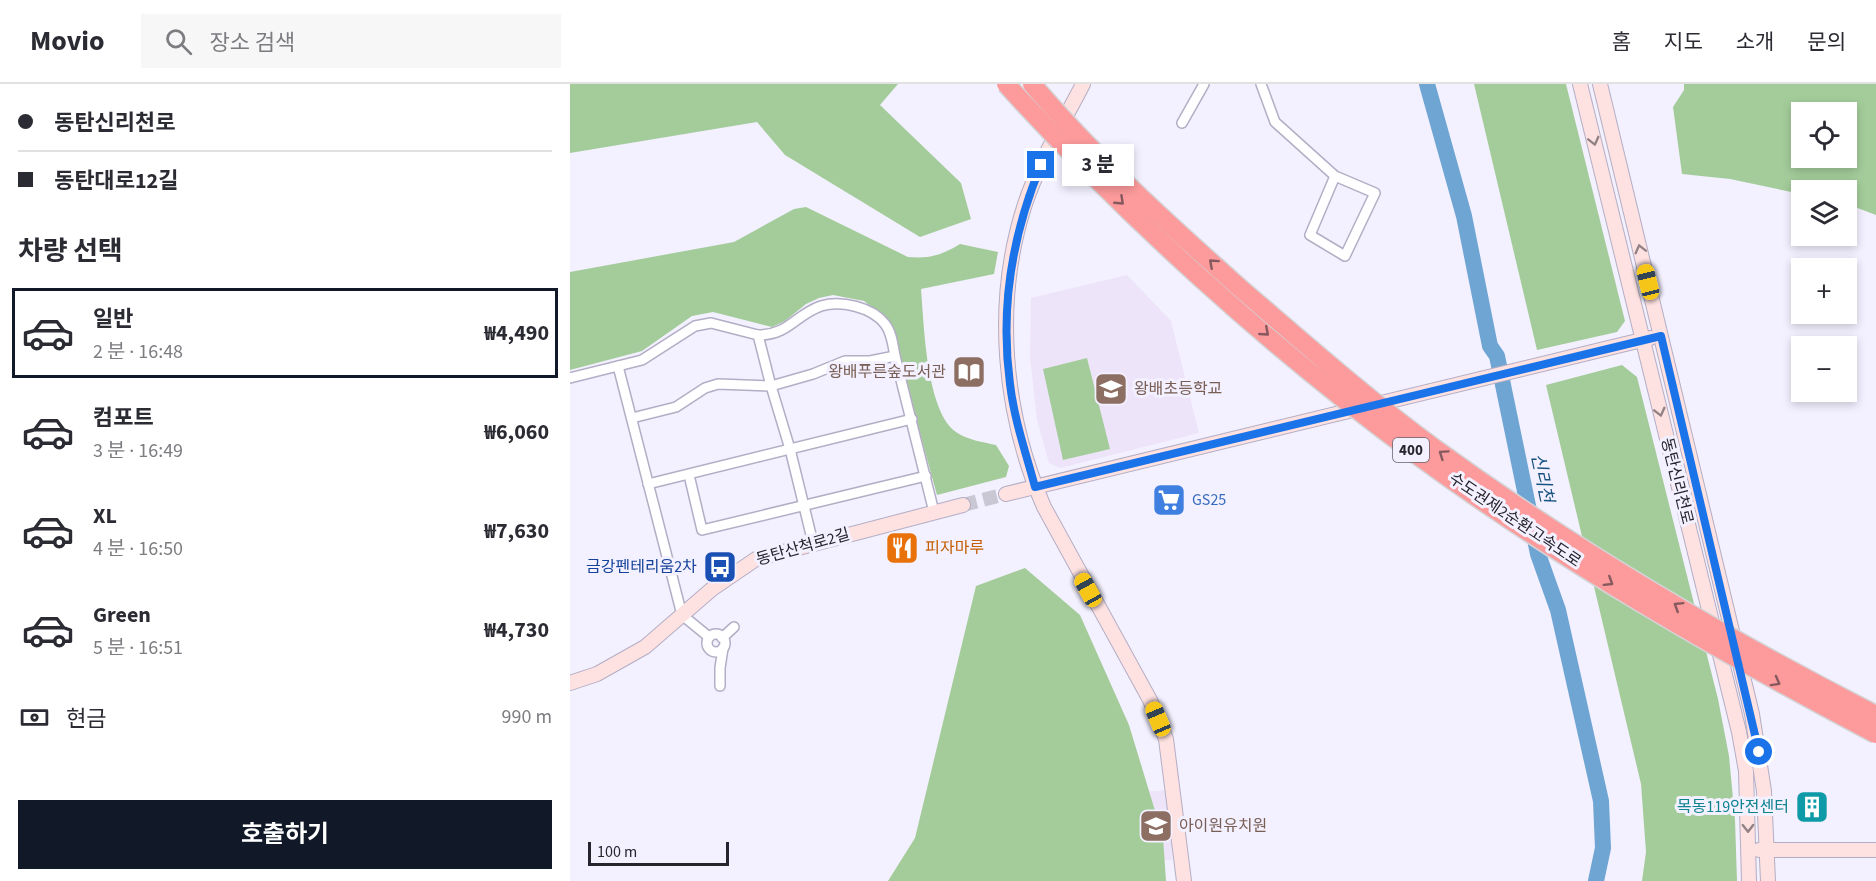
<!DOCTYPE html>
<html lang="ko">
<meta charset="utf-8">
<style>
:root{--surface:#fff;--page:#f7f7f7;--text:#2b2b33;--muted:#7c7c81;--line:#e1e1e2;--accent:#111827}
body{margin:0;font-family:"Source Sans 3","Noto Sans KR",sans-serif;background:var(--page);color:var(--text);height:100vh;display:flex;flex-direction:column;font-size:22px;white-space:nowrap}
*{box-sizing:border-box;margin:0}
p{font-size:20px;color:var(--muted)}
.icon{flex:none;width:33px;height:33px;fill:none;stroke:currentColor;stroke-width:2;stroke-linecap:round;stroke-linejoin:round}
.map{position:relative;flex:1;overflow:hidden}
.sheet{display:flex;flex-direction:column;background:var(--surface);width:570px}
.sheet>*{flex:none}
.hud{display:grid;align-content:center;height:132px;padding:0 18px;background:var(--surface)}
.fabs{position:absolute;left:1221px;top:18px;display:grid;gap:12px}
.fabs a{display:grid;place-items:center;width:66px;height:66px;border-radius:0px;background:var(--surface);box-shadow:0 3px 9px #0003;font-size:30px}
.scale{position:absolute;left:18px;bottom:15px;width:141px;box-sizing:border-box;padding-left:6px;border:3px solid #26242c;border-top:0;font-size:16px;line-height:21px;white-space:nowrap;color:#26242c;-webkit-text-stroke:4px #f3f0ff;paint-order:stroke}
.end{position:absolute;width:27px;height:27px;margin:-14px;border:8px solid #1a73e8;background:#fff;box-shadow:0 0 0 3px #fff}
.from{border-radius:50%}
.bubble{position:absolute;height:42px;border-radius:0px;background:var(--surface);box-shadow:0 3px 9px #0003;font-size:20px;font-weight:700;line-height:42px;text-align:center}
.car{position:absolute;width:18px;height:36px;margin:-18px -9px;border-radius:8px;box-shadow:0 0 4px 2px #0007;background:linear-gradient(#f5c518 24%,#345 0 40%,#f5c518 0 76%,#345 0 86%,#f5c518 0)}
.hud b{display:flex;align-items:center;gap:21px;height:57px;font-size:22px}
.hud b+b{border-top:2px solid var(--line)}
.hud i{width:15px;height:15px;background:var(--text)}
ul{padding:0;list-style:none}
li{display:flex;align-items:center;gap:18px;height:90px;margin:0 12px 9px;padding:0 6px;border:3px solid transparent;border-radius:0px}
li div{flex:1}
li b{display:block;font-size:22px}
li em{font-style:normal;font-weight:700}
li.current{border-color:var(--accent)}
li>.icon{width:54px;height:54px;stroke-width:1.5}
h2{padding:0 18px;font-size:27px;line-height:72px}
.pay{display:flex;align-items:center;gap:15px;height:66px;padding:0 18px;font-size:22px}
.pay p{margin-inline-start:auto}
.action{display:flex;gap:12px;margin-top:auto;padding:12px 18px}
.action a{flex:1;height:69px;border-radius:0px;background:var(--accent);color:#fff;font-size:24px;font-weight:700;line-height:69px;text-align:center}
header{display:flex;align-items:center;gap:36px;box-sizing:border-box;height:84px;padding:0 30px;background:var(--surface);border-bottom:2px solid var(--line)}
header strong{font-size:28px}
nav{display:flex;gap:33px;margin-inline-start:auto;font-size:21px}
.search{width:420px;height:54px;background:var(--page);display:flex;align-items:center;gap:15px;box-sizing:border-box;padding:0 21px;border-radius:0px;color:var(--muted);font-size:22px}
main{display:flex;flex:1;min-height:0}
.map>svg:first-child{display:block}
.education{fill:#ede4f9}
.green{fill:#a4cc9a;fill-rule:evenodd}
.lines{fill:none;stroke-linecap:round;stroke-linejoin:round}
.river{stroke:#6fa5d3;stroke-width:16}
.secondary-tunnel{stroke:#cac7d5;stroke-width:14;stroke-dasharray:14 7;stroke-linecap:butt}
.street-casing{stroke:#b3aec5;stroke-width:12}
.secondary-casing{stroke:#b3aec5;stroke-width:16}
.street{stroke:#fff;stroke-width:9}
.secondary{stroke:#fee1e1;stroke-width:14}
.highway-bridge-casing{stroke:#d4d3d5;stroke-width:21;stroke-linecap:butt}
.highway-bridge{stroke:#fc9a9c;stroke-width:18}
.oneway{stroke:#928286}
.oneway2{stroke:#86595e}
.route{stroke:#1a73e8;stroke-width:8}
.labels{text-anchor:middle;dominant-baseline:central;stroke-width:6;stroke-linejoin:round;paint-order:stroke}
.shield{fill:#f3f0ff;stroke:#64616b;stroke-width:1.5}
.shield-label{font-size:15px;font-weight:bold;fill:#26242c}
.education-label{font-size:16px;fill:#785e54;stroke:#f3f0ff;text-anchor:start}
.street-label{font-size:16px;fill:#26242c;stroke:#f3f0ff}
.shop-label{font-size:16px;fill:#366cbe;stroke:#f3f0ff;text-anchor:start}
.food-label{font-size:16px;fill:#c56008;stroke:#f3f0ff;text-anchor:start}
.transit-label{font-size:16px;fill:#164399;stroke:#f3f0ff;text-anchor:end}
.culture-label{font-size:16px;fill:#0d838f;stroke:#f3f0ff;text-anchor:end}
.water-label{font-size:18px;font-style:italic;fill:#175380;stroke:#f3f0ff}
</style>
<header>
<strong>Movio</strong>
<div class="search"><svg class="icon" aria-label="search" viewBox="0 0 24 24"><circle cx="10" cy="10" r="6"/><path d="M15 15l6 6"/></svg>장소 검색</div>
<nav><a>홈</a><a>지도</a><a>소개</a><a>문의</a></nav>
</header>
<main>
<section class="sheet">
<div class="hud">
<b><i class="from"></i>동탄신리천로</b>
<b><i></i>동탄대로12길</b>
</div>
<h2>차량 선택</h2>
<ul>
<li class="current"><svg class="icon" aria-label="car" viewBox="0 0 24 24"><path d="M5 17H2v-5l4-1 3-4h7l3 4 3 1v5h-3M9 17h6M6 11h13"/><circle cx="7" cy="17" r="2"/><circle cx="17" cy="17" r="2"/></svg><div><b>일반</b><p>2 분 · 16:48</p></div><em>₩4,490</em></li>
<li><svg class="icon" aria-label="car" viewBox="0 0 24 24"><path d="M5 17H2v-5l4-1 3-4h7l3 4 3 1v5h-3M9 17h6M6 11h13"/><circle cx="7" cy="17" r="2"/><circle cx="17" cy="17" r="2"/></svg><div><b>컴포트</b><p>3 분 · 16:49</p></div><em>₩6,060</em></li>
<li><svg class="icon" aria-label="car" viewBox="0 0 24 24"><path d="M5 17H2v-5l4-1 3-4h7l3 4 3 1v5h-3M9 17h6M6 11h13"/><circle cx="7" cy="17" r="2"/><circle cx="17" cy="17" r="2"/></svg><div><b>XL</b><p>4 분 · 16:50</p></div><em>₩7,630</em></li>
<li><svg class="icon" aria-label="car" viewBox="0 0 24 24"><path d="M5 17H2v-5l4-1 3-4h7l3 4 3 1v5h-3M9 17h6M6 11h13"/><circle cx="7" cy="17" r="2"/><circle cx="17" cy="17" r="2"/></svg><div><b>Green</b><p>5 분 · 16:51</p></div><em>₩4,730</em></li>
</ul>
<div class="pay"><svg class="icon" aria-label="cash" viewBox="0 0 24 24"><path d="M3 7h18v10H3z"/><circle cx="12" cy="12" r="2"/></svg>현금<p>990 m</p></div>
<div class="action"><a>호출하기</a></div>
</section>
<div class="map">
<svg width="1306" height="797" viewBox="0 0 1306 797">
<rect width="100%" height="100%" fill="#f3f0ff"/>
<g class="education">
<path d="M557,191L601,237L629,349L490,384L479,379L467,336L460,273L461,214Z"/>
<path d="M599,706L602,776H572L570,708Z"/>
</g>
<g class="green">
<path d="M0,0H328L310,21L391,99L401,135L350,153L215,71L187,38L0,69Z"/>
<path d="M904,0H996L1055,237L1047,248L967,266Z"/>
<path d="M1114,0H1306V131L1277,120L1276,106H1232L1231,110L1160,95L1112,90L1103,23L1114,6ZM1232,28H1276V74H1232Z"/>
<path d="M236,123L338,173C359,175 372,171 390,160L428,168L424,190L351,205C354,239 356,327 386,348C397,356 413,358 426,361L439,382L436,393L367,411L319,237L294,217L263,211L249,214L236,220L215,237L202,243L143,228L122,232L72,267L0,286V188L164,158L224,125Z"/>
<path d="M517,274L540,365L493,376L473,285Z"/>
<path d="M1052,281L1067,293L1148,615L1159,672L1165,736L1167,797H1072L1076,768L1071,700L976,301Z"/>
<path d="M455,484L510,531L559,641L593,753L596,797H318L345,754L406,502Z"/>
</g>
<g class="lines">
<path class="river" d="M857,0L894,132L920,262L927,272L968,470L988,526L1031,717L1033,764L1026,797"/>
<path class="secondary-tunnel" d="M393,421L436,410"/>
<defs>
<g id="street">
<path d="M691,0L705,38L765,92L805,109L775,172L740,151L765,92"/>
<path d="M612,39L634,0"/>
<path d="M188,251C219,251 225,231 251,222C271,216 302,223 315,240C322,249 323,262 325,272"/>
<path d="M48,282L72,276L125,242L141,239L188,251L201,302L243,290L275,277H300L325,272L364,428"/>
<path d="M0,294L48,282L112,531L139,553"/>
<path d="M62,334L106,323L135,304L148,300L201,302L220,365L243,459"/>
<path d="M119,391L132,446L356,392"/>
<path d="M78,400L342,335"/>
<circle cx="146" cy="559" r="9"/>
<path d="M152,554L164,543"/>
<path d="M150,602V584L153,564"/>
</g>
<g id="secondary">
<path d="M513,0C493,39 469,78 455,120C423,218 433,329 474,423L580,616L596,655L614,797"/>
<path d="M1010,0L1169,648L1176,687L1179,797"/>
<path d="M1030,0L1182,630L1194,707L1198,797"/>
<path d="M436,410L1080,254"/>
<path d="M0,599L27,590L75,563L142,505L186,475L393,421"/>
<path d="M1189,766H1306"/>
</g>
</defs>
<use href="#street" class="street-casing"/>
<use href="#secondary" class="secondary-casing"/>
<use href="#street" class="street"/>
<use href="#secondary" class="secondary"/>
<defs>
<g id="highway-bridge">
<path d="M436,0C555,131 700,263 843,368C989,475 1146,566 1306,650"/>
<path d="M462,0C525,74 599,141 671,205C734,259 797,315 864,364C1003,465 1153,553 1306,631"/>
</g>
</defs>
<use href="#highway-bridge" class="highway-bridge-casing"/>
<use href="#highway-bridge" class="highway-bridge"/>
</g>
<defs><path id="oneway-chevron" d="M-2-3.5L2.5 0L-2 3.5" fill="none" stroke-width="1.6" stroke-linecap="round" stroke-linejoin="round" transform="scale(1.5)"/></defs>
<g class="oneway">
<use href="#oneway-chevron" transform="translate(1024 57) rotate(76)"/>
<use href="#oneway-chevron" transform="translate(1070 165) rotate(-104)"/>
<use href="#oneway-chevron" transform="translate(1090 328) rotate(76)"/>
<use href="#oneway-chevron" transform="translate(1178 744) rotate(89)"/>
</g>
<g class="oneway2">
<use href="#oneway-chevron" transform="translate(550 117) rotate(43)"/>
<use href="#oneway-chevron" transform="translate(643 179) rotate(-138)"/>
<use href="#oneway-chevron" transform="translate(695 248) rotate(41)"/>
<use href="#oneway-chevron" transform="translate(873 370) rotate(-145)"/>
<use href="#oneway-chevron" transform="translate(1039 498) rotate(32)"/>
<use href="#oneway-chevron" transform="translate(1108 522) rotate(-148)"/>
<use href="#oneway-chevron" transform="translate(1206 598) rotate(29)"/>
</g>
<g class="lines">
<path class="route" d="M471,81C442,151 430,225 440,300C444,335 456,369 465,403L1091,252L1189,668"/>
</g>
<defs>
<symbol id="library-square" viewBox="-11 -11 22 22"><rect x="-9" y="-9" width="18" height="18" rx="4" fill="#8d6e63" stroke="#f3f0ff"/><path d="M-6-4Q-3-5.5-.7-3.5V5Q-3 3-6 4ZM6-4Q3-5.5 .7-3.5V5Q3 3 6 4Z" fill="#fff"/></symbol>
<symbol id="school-square" viewBox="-11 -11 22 22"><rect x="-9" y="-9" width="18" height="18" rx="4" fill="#8d6e63" stroke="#f3f0ff"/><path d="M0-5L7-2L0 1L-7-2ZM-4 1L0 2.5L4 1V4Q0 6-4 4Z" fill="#fff"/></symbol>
<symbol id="supermarket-square" viewBox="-11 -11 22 22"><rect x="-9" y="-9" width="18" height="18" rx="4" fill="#3f7fe0" stroke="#f3f0ff"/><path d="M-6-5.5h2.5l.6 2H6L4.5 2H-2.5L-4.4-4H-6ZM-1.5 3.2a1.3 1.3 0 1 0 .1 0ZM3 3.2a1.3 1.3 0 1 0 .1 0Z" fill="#fff"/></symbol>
<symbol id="restaurant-square" viewBox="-11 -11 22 22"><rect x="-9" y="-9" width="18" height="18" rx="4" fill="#e8710a" stroke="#f3f0ff"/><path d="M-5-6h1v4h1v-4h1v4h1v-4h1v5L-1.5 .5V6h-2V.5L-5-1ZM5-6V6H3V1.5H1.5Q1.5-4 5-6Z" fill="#fff"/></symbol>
<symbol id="bus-square" viewBox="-11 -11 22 22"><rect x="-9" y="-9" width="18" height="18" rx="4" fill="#1a4fb4" stroke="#f3f0ff"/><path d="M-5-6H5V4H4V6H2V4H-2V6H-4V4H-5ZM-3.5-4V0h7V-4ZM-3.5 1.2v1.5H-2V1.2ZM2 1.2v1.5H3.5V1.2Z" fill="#fff"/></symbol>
<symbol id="building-square" viewBox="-11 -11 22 22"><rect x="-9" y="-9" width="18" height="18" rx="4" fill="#0f9aa8" stroke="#f3f0ff"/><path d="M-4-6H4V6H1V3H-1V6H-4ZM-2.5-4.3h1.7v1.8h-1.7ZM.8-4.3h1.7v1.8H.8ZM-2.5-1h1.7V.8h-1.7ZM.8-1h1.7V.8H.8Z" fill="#fff"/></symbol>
</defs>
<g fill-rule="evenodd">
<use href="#library-square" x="380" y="269" width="38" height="38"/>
<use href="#school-square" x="522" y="286" width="38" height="38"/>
<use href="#supermarket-square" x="580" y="397" width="38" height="38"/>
<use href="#restaurant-square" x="313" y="445" width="38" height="38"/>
<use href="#bus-square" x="131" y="464" width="38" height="38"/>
<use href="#building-square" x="1223" y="704" width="38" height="38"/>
<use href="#school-square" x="567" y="723" width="38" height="38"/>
</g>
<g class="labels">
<rect class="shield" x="823" y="354" width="36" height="24" rx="4.5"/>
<g class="shield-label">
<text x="841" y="366">400</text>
</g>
<g class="education-label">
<text x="376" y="288" text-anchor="end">왕배푸른숲도서관</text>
<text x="564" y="305">왕배초등학교</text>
<text x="609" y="742">아이원유치원</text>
</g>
<g class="street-label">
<text transform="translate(1107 397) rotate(76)">동탄신리천로</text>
<text transform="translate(945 436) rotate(34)">수도권제2순환고속도로</text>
<text transform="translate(233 463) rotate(-16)">동탄산척로2길</text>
</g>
<g class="shop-label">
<text x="622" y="416">GS25</text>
</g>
<g class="food-label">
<text x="355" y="464">피자마루</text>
</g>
<g class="transit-label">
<text x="127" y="483">금강펜테리움2차</text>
</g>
<g class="culture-label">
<text x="1219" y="723">목동119안전센터</text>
</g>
<g class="water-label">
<text transform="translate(972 394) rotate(78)">신리천</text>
</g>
</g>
</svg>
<div class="fabs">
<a><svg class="icon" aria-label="locate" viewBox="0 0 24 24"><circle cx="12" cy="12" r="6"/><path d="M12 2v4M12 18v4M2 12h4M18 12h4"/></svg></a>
<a><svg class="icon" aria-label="layers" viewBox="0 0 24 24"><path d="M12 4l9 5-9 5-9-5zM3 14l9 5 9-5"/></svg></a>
<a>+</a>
<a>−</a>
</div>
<div class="scale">100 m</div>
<i class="end from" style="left:1189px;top:668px"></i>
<i class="end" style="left:471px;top:81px"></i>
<div class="bubble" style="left:492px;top:60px;width:72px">3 분</div>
<i class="car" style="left:1078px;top:198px;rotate:346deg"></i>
<i class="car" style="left:518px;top:506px;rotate:331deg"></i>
<i class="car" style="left:588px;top:635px;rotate:337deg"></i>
</div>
</main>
